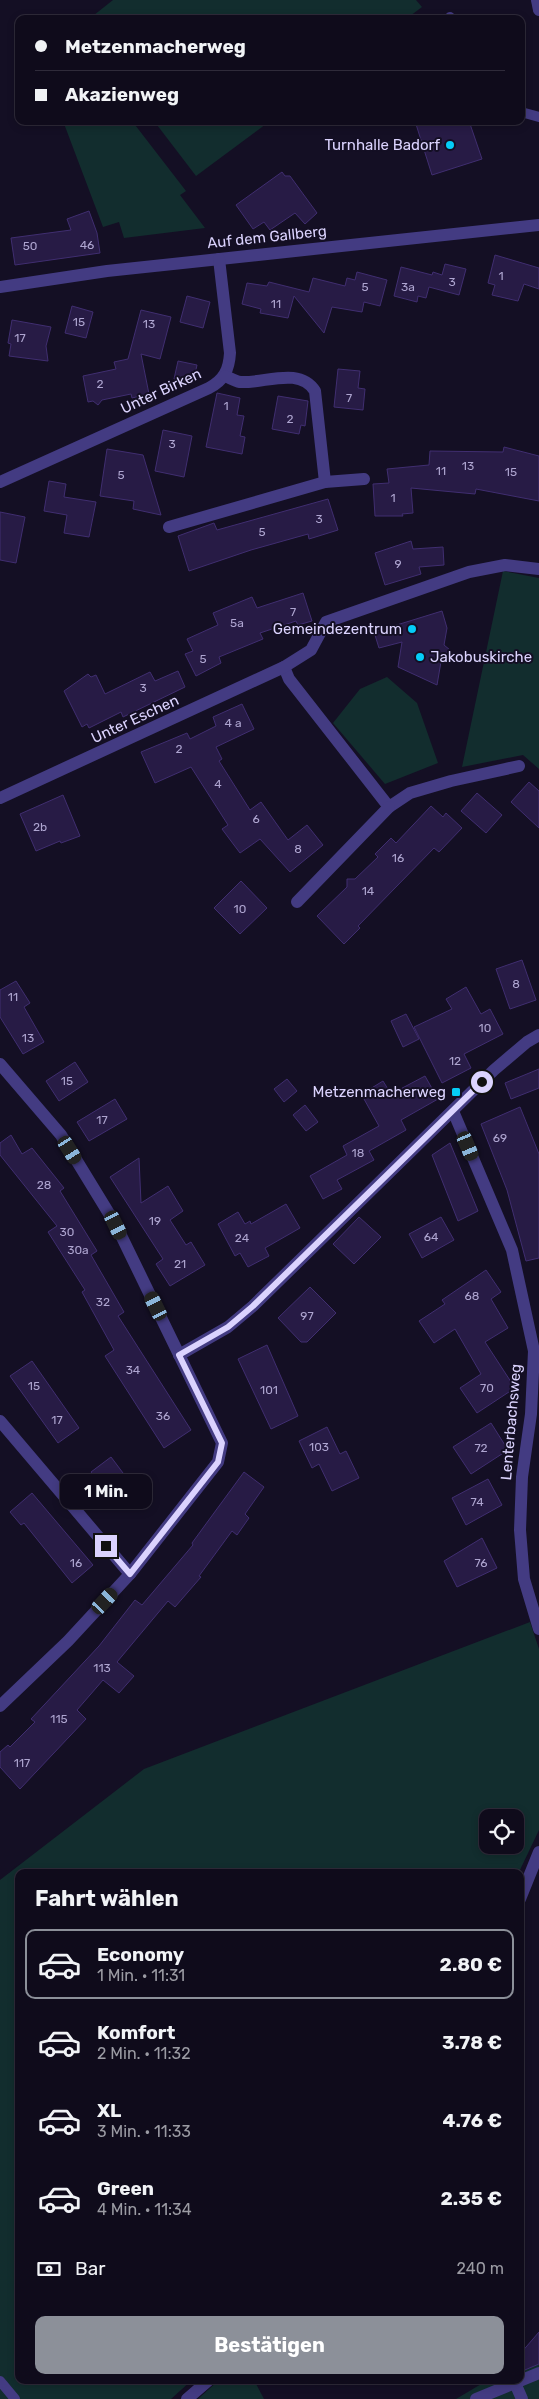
<!DOCTYPE html>
<html lang="de">
<meta charset="utf-8">
<style>
:root{--surface:#0f0b1b;--page:#181424;--text:#f1f3f6;--muted:#9b9ba3;--line:#2f2b3a;--accent:#8c9099}
body{margin:0;font-family:Rubik,sans-serif;background:var(--page);color:var(--text);height:100vh;display:flex;flex-direction:column;font-size:19px;white-space:nowrap}
*{box-sizing:border-box;margin:0}
p{font-size:16px;color:var(--muted)}
.icon{flex:none;width:28px;height:28px;fill:none;stroke:currentColor;stroke-width:2;stroke-linecap:round;stroke-linejoin:round}
.map{position:relative;flex:1;overflow:hidden}
.drawer{position:absolute;left:15px;top:1869px;width:509px;height:515px;display:flex;flex-direction:column;background:var(--surface);border-radius:10px;box-shadow:0 2px 8px #0003,0 0 0 1px var(--line)}
.drawer>*{flex:none}
.guide{position:absolute;left:15px;top:15px;width:510px;height:110px;border-radius:10px;box-shadow:0 2px 8px #0003,0 0 0 1px var(--line);display:grid;align-content:center;height:110px;padding:0 20px;background:var(--surface)}
.buttons{position:absolute;left:479px;top:1809px;display:grid;gap:10px}
.buttons a{display:grid;place-items:center;width:45px;height:45px;border-radius:10px;background:var(--surface);box-shadow:0 2px 8px #0003,0 0 0 1px var(--line);font-size:25px}
.end{position:absolute;width:22px;height:22px;margin:-11px;border:6px solid #dbd3fe;background:#111;box-shadow:0 0 0 2px #111}
.from{border-radius:50%}
.bubble{position:absolute;height:35px;border-radius:10px;background:var(--surface);box-shadow:0 2px 8px #0003,0 0 0 1px var(--line);font-size:16px;font-weight:700;line-height:35px;text-align:center}
.car{position:absolute;width:15px;height:30px;margin:-15px -8px;border-radius:6px;box-shadow:0 0 4px 1px #0007;background:linear-gradient(#222 24%,#8ab4d8 0 40%,#222 0 76%,#8ab4d8 0 86%,#222 0)}
.guide b{display:flex;align-items:center;gap:18px;height:48px;font-size:19px}
.guide b+b{border-top:1px solid var(--line)}
.guide i{width:12px;height:12px;background:var(--text)}
ul{padding:0;list-style:none}
li{display:flex;align-items:center;gap:15px;height:70px;margin:0 10px 8px;padding:0 10px;border:2px solid transparent;border-radius:10px}
li div{flex:1}
li b{display:block;font-size:19px}
li em{font-style:normal;font-weight:700}
li.current{border-color:var(--accent)}
li>.icon{width:45px;height:45px;stroke-width:1.5}
h2{padding:0 20px;font-size:22px;line-height:60px}
.pay{display:flex;align-items:center;gap:12px;height:55px;padding:0 20px;font-size:19px}
.pay p{margin-inline-start:auto}
.action{display:flex;gap:10px;margin-top:auto;padding:10px 20px}
.action a{flex:1;height:58px;border-radius:10px;background:var(--accent);color:#fff;font-size:20px;font-weight:700;line-height:58px;text-align:center}
.map>svg:first-child{display:block}
.green{fill:#122d2e;fill-rule:evenodd}
.building{fill:#271b45;stroke:#402e70}
.lines{fill:none;stroke-linecap:round;stroke-linejoin:round}
.lane{stroke:#433b82;stroke-width:10}
.street{stroke:#433b82;stroke-width:12}
.route{stroke:#dbd3fe;stroke-width:6}
.poi-dot{fill:#05cdf8;stroke:#140f24;stroke-width:2}
.labels{text-anchor:middle;dominant-baseline:central;stroke-width:4;stroke-linejoin:round;paint-order:stroke}
.number-label{font-size:12px;fill:#aea5d0}
.poi-label{font-size:15px;fill:#dbd3fe;stroke:#140f24;text-anchor:end}
.street-label{font-size:15px;fill:#dbd3fe;stroke:#140f24}
</style>
<div class="map">
<svg width="539" height="2399" viewBox="0 0 539 2399">
<rect width="100%" height="100%" fill="#140f24"/>
<g class="green">
<path d="M113,0H416L422,7L406,19H89Z"/>
<path d="M63,121H132L186,191L180,195L205,228L124,238L119,222L103,227Z"/>
<path d="M154,121H270L196,176Z"/>
<path d="M503,571L539,578V769L523,755L462,767Z"/>
<path d="M387,677L417,703L438,763L385,784L333,723L360,689Z"/>
<path d="M530,1622L539,1649V1830L519,1872H19V2380H192L171,2399H0V1880L144,1769ZM488,1818H515V1845H488Z"/>
<path d="M539,2359V2399H456L488,2380H520V2366Z"/>
<path d="M219,2380H254L264,2399H198Z"/>
</g>
<g class="building">
<path d="M415,121H469L482,159L432,175Z"/>
<path d="M282,172L285,176H290L317,213L305,224L295,213L270,230L264,222L253,229L236,205Z"/>
<path d="M89,211L97,233L100,253L15,265L11,238L71,230L67,219Z"/>
<path d="M495,255L539,268V289L524,284L518,301L492,295L495,285L488,283Z"/>
<path d="M445,264L466,269L459,295L429,287L426,298L418,296L417,302L394,296L401,267L432,275L433,272L442,275Z"/>
<path d="M357,272L387,280L380,306L364,302L362,312L332,307L324,333L294,296L288,318L260,313L261,309L242,304L247,283L267,286L269,282L309,292L313,278L345,286L347,278L355,280Z"/>
<path d="M187,296L210,302L203,328L180,322Z"/>
<path d="M72,306L93,312L86,338L65,333Z"/>
<path d="M141,310L171,317L160,359L141,354L149,394L132,398L131,394L102,400L98,405L93,401L88,402L83,376L116,369L114,362L128,359Z"/>
<path d="M12,320L51,327L46,346L48,361L9,356L11,344L8,343Z"/>
<path d="M178,361L197,365L193,383L174,379Z"/>
<path d="M338,369L360,371L358,388L365,389L363,410L334,407Z"/>
<path d="M217,393L240,398L237,415L244,416L240,436L245,437L242,454L206,447Z"/>
<path d="M278,396L308,401L305,426L301,425L299,434L272,429Z"/>
<path d="M163,430L192,436L184,477L155,471Z"/>
<path d="M504,447L539,456V501L476,489L475,494L411,488L413,513L402,514L403,516H375L373,484L389,483L387,469L429,465L430,451L503,452Z"/>
<path d="M107,449L143,455L161,515L133,509L134,501L100,496Z"/>
<path d="M49,481L66,484L64,497L96,502L89,537L64,533L67,515L44,511Z"/>
<path d="M328,499L338,530L309,539L308,534L251,550L189,571L178,536L214,523L217,530Z"/>
<path d="M0,512L25,517L16,563L0,560Z"/>
<path d="M411,541L413,549L443,547L444,565L419,567L421,574L385,585L375,553Z"/>
<path d="M303,593L312,621L298,625L296,621L260,633L263,639L219,657L221,663L196,676L185,654L193,651L187,639L218,625L213,613L252,597L257,608Z"/>
<path d="M442,611L447,628L444,645L450,650L442,656L437,685L398,667L402,642L379,648L374,632Z"/>
<path d="M178,671L185,687L123,717L121,712L89,728L87,724L82,727L64,691L88,674L91,677L96,675L105,694L150,672L155,681Z"/>
<path d="M242,704L254,729L216,747L222,759L219,761L250,810L261,802L288,840L307,825L323,845L290,872L260,839L240,853L222,829L228,825L191,767L155,783L141,752L187,733L190,739L216,726L213,717Z"/>
<path d="M529,782L539,791V828L511,802Z"/>
<path d="M477,793L502,815L486,833L461,811Z"/>
<path d="M63,795L80,836L61,843L60,841L36,851L20,814Z"/>
<path d="M431,806L443,817L446,813L462,828L439,852L434,848L358,926L360,928L344,944L317,916L347,887V879H355L378,857L375,854L391,838L396,843Z"/>
<path d="M241,881L267,908L240,934L214,908Z"/>
<path d="M522,960L536,1000L510,1009L496,969Z"/>
<path d="M16,981L30,1003L24,1007L44,1042L23,1054L0,1017V990Z"/>
<path d="M466,987L481,1014L490,1009L503,1034L464,1054L471,1068L442,1083L414,1027L452,1009L446,999Z"/>
<path d="M406,1014L419,1039L403,1047L391,1021Z"/>
<path d="M75,1062L88,1082L59,1101L46,1081Z"/>
<path d="M539,1069V1088L511,1099L505,1083Z"/>
<path d="M425,1076L438,1099L401,1120L406,1130L369,1151L374,1160L337,1180L342,1189L323,1199L310,1176L347,1155L343,1146L379,1126L364,1099L373,1094L370,1089L383,1081L391,1094Z"/>
<path d="M287,1079L297,1091L284,1102L274,1089Z"/>
<path d="M115,1099L127,1119L89,1141L77,1122Z"/>
<path d="M305,1105L318,1122L306,1131L293,1115Z"/>
<path d="M520,1107L539,1154V1258L526,1261L507,1190L481,1124Z"/>
<path d="M11,1135L22,1154L32,1148L64,1188L60,1191L97,1251L91,1255L124,1312L118,1316L191,1430L164,1448L105,1356L114,1350L82,1292L85,1290L48,1232L57,1226L0,1155V1143Z"/>
<path d="M450,1143L478,1211L458,1221L432,1155Z"/>
<path d="M139,1158L141,1203L168,1186L183,1211L170,1220L186,1245L191,1242L205,1265L170,1286L156,1264L163,1259L110,1177Z"/>
<path d="M286,1204L300,1228L265,1248L269,1256L248,1267L240,1253L235,1256L218,1224L238,1212L245,1224L250,1221L251,1224Z"/>
<path d="M359,1217L381,1237L354,1264L333,1244Z"/>
<path d="M441,1217L454,1240L422,1258L409,1234Z"/>
<path d="M486,1270L501,1292L491,1299L508,1328L485,1342L515,1388L477,1413L460,1388L481,1374L455,1329L434,1343L419,1321L445,1304L442,1300Z"/>
<path d="M310,1287L336,1313L307,1342H301L278,1318Z"/>
<path d="M267,1345L298,1416L271,1429L238,1359Z"/>
<path d="M32,1361L79,1428L58,1443L10,1376Z"/>
<path d="M491,1423L508,1450L471,1474L453,1447Z"/>
<path d="M327,1427L340,1454L346,1451L359,1478L332,1491L319,1464L312,1468L299,1441Z"/>
<path d="M111,1457L129,1481L109,1496L91,1472Z"/>
<path d="M244,1472L264,1487L245,1514L249,1518L237,1535L232,1531L199,1576L201,1577L175,1607L168,1601L117,1662L134,1676L119,1693L103,1680L77,1710L86,1719L20,1789L0,1767V1752L8,1745L10,1747L35,1722L31,1719L99,1646L135,1600L142,1605L193,1545L192,1543Z"/>
<path d="M488,1479L502,1505L466,1525L452,1498Z"/>
<path d="M32,1493L93,1565L72,1583L24,1523L21,1525L10,1512Z"/>
<path d="M482,1538L497,1568L457,1587L444,1561Z"/>
<path d="M539,2332V2364L520,2372V2354Z"/>
</g>
<g class="lines">
<g class="lane">
<path d="M450,17L451,19"/>
<path d="M521,112L539,117"/>
<path d="M0,2381L15,2399"/>
</g>
<g class="street">
<path d="M537,0L539,10"/>
<path d="M0,287L107,271L539,225"/>
<path d="M0,482L209,388C224,380 229,370 230,353L219,259"/>
<path d="M325,482L364,479"/>
<path d="M169,527L325,482L315,391C299,366 264,384 240,382C235,381 230,378 225,376"/>
<path d="M284,667L289,679L389,807L410,793L451,781L519,766"/>
<path d="M0,798L284,667L311,650L326,622L469,572L505,565L539,569"/>
<path d="M297,902L389,807"/>
<path d="M0,1064L61,1135L116,1225L222,1443L218,1462L130,1574L68,1641L0,1706"/>
<path d="M453,1111L512,1250L534,1351L531,1414L522,1477L520,1530L524,1579L539,1629"/>
<path d="M179,1355L228,1327L253,1306L494,1070L527,1042L539,1035"/>
<path d="M0,1421L130,1574"/>
<path d="M520,1899L539,1852"/>
<path d="M515,2383L522,2399"/>
<path d="M187,2399L209,2380"/>
<path d="M476,2399L539,2373"/>
</g>
</g>
<g class="lines">
<path class="route" d="M106,1546L130,1574L218,1462L222,1443L179,1355L228,1327L253,1306L482,1082"/>
</g>
<g class="poi-dot">
<circle cx="450" cy="145" r="5"/>
<circle cx="412" cy="629" r="5"/>
<circle cx="420" cy="657" r="5"/>
<rect x="451" y="1087" width="10" height="10" rx="2.5"/>
</g>
<g class="labels">
<g class="number-label">
<text x="87" y="245">46</text>
<text x="30" y="246">50</text>
<text x="501" y="276">1</text>
<text x="452" y="282">3</text>
<text x="365" y="287">5</text>
<text x="408" y="287">3a</text>
<text x="276" y="304">11</text>
<text x="79" y="322">15</text>
<text x="149" y="324">13</text>
<text x="20" y="338">17</text>
<text x="100" y="384">2</text>
<text x="349" y="398">7</text>
<text x="226" y="406">1</text>
<text x="290" y="419">2</text>
<text x="172" y="444">3</text>
<text x="468" y="466">13</text>
<text x="441" y="471">11</text>
<text x="511" y="472">15</text>
<text x="121" y="475">5</text>
<text x="393" y="498">1</text>
<text x="319" y="519">3</text>
<text x="262" y="532">5</text>
<text x="398" y="564">9</text>
<text x="293" y="612">7</text>
<text x="237" y="623">5a</text>
<text x="203" y="659">5</text>
<text x="143" y="688">3</text>
<text x="233" y="723">4 a</text>
<text x="179" y="749">2</text>
<text x="218" y="784">4</text>
<text x="256" y="819">6</text>
<text x="40" y="827">2b</text>
<text x="298" y="849">8</text>
<text x="398" y="858">16</text>
<text x="368" y="891">14</text>
<text x="240" y="909">10</text>
<text x="516" y="984">8</text>
<text x="13" y="997">11</text>
<text x="485" y="1028">10</text>
<text x="28" y="1038">13</text>
<text x="455" y="1061">12</text>
<text x="67" y="1081">15</text>
<text x="102" y="1120">17</text>
<text x="500" y="1138">69</text>
<text x="358" y="1153">18</text>
<text x="44" y="1185">28</text>
<text x="155" y="1221">19</text>
<text x="67" y="1232">30</text>
<text x="431" y="1237">64</text>
<text x="242" y="1238">24</text>
<text x="78" y="1250">30a</text>
<text x="180" y="1264">21</text>
<text x="472" y="1296">68</text>
<text x="103" y="1302">32</text>
<text x="307" y="1316">97</text>
<text x="133" y="1370">34</text>
<text x="34" y="1386">15</text>
<text x="487" y="1388">70</text>
<text x="269" y="1390">101</text>
<text x="163" y="1416">36</text>
<text x="57" y="1420">17</text>
<text x="319" y="1447">103</text>
<text x="481" y="1448">72</text>
<text x="477" y="1502">74</text>
<text x="76" y="1563">16</text>
<text x="481" y="1563">76</text>
<text x="102" y="1668">113</text>
<text x="59" y="1719">115</text>
<text x="22" y="1763">117</text>
</g>
<g class="poi-label">
<text x="440" y="145">Turnhalle Badorf</text>
<text x="402" y="629">Gemeindezentrum</text>
<text x="430" y="657" text-anchor="start">Jakobuskirche</text>
<text x="446" y="1092">Metzenmacherweg</text>
</g>
<g class="street-label">
<text transform="translate(267 237) rotate(-6)">Auf dem Gallberg</text>
<text transform="translate(161 391) rotate(-25)">Unter Birken</text>
<text transform="translate(135 719) rotate(-25)">Unter Eschen</text>
<text transform="translate(511 1422) rotate(-85)">Lenterbachsweg</text>
</g>
</g>
</svg>
<div class="buttons">
<a><svg class="icon" aria-label="locate" viewBox="0 0 24 24"><circle cx="12" cy="12" r="6"/><path d="M12 2v4M12 18v4M2 12h4M18 12h4"/></svg></a>
</div>
<i class="end from" style="left:482px;top:1082px"></i>
<i class="end" style="left:106px;top:1546px"></i>
<div class="bubble" style="left:60px;top:1474px;width:92px">1 Min.</div>
<i class="car" style="left:468px;top:1146px;rotate:157deg"></i>
<i class="car" style="left:70px;top:1150px;rotate:148deg"></i>
<i class="car" style="left:116px;top:1225px;rotate:154deg"></i>
<i class="car" style="left:156px;top:1306px;rotate:334deg"></i>
<i class="car" style="left:105px;top:1601px;rotate:43deg"></i>
<div class="guide">
<b><i class="from"></i>Metzenmacherweg</b>
<b><i></i>Akazienweg</b>
</div>
<section class="drawer">
<h2>Fahrt wählen</h2>
<ul>
<li class="current"><svg class="icon" aria-label="car" viewBox="0 0 24 24"><path d="M5 17H2v-5l4-1 3-4h7l3 4 3 1v5h-3M9 17h6M6 11h13"/><circle cx="7" cy="17" r="2"/><circle cx="17" cy="17" r="2"/></svg><div><b>Economy</b><p>1 Min. · 11:31</p></div><em>2.80 €</em></li>
<li><svg class="icon" aria-label="car" viewBox="0 0 24 24"><path d="M5 17H2v-5l4-1 3-4h7l3 4 3 1v5h-3M9 17h6M6 11h13"/><circle cx="7" cy="17" r="2"/><circle cx="17" cy="17" r="2"/></svg><div><b>Komfort</b><p>2 Min. · 11:32</p></div><em>3.78 €</em></li>
<li><svg class="icon" aria-label="car" viewBox="0 0 24 24"><path d="M5 17H2v-5l4-1 3-4h7l3 4 3 1v5h-3M9 17h6M6 11h13"/><circle cx="7" cy="17" r="2"/><circle cx="17" cy="17" r="2"/></svg><div><b>XL</b><p>3 Min. · 11:33</p></div><em>4.76 €</em></li>
<li><svg class="icon" aria-label="car" viewBox="0 0 24 24"><path d="M5 17H2v-5l4-1 3-4h7l3 4 3 1v5h-3M9 17h6M6 11h13"/><circle cx="7" cy="17" r="2"/><circle cx="17" cy="17" r="2"/></svg><div><b>Green</b><p>4 Min. · 11:34</p></div><em>2.35 €</em></li>
</ul>
<div class="pay"><svg class="icon" aria-label="cash" viewBox="0 0 24 24"><path d="M3 7h18v10H3z"/><circle cx="12" cy="12" r="2"/></svg>Bar<p>240 m</p></div>
<div class="action"><a>Bestätigen</a></div>
</section>
</div>
